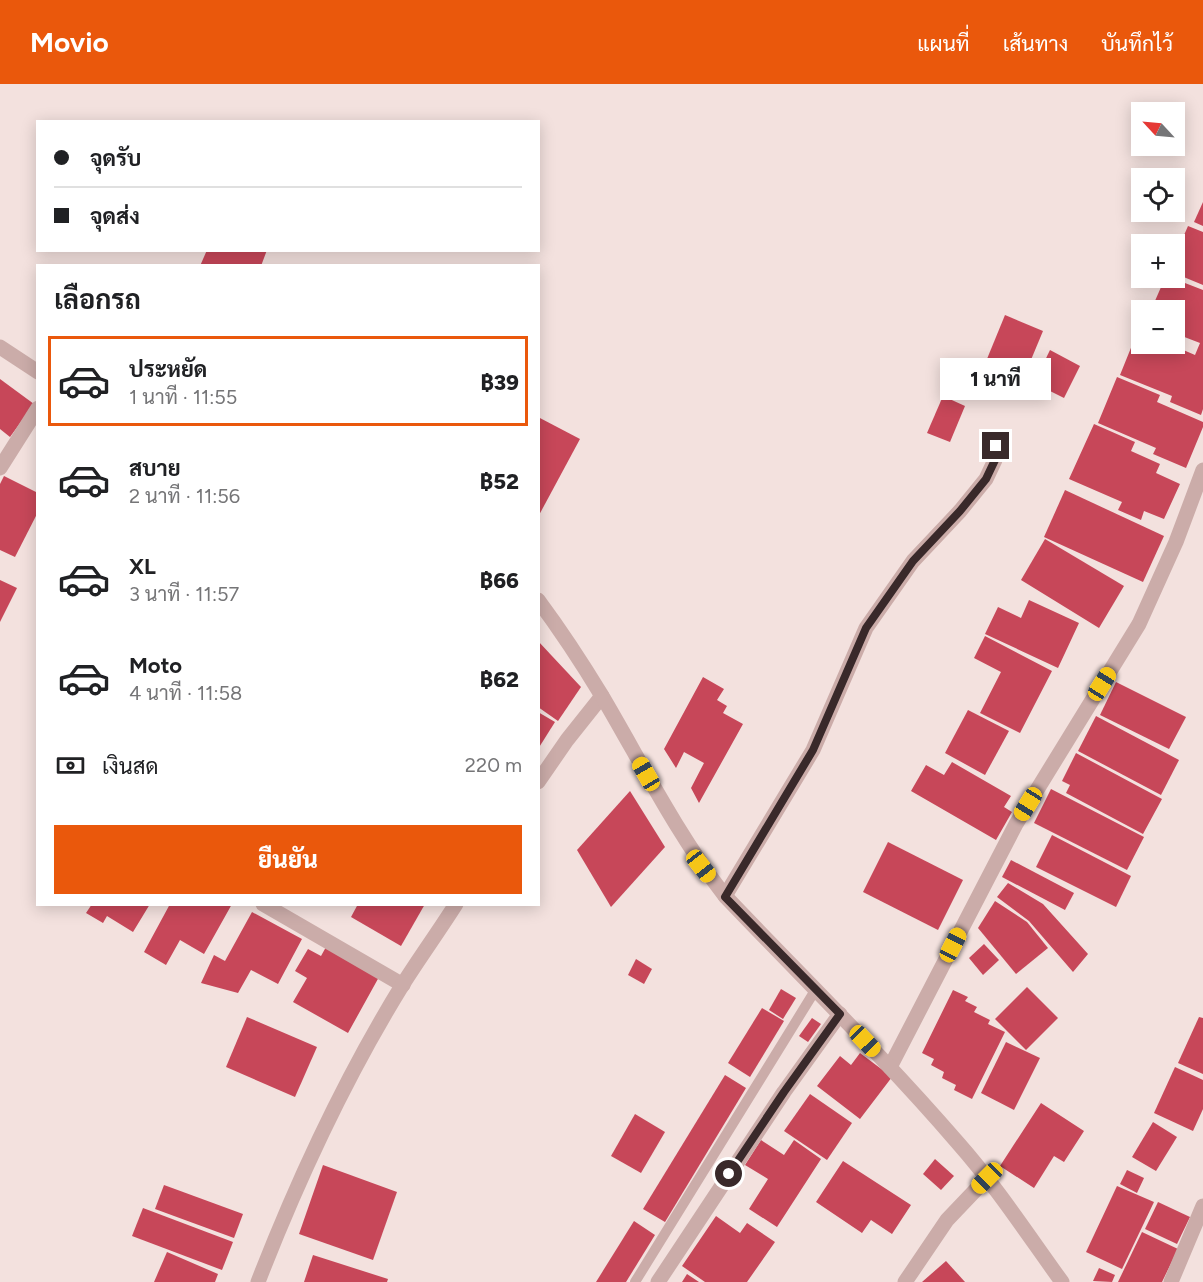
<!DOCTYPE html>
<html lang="th">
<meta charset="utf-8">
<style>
:root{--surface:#fff;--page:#f2f2f2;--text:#202124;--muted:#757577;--line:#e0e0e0;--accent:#ea580c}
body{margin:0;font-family:Figtree,Sarabun,sans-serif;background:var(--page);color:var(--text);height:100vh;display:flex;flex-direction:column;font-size:22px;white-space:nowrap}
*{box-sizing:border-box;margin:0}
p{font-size:20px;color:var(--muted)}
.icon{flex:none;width:33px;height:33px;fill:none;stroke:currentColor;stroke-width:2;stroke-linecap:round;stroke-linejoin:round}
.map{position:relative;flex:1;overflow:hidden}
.details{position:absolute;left:36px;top:180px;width:504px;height:642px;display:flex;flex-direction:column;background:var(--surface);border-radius:0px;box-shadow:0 3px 15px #0003}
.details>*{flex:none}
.top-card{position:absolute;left:36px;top:36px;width:504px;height:132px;border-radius:0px;box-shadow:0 3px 15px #0003;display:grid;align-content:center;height:132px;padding:0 18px;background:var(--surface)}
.needle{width:39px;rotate:296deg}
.tools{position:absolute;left:1131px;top:18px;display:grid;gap:12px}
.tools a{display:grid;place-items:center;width:54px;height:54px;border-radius:0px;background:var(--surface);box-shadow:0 3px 15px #0003;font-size:30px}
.end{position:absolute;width:27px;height:27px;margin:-14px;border:8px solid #39292a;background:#fff;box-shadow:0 0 0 3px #fff}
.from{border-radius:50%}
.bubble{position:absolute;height:42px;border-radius:0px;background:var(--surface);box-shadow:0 3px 15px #0003;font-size:20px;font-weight:800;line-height:42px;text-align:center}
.car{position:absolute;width:18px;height:36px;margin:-18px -9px;border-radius:8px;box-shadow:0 0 4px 2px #0007;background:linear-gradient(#f5c518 24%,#345 0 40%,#f5c518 0 76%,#345 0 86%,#f5c518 0)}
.top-card b{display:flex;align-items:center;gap:21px;height:57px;font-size:22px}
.top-card b+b{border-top:2px solid var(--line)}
.top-card i{width:15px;height:15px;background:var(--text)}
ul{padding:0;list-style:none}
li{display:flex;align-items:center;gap:18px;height:90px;margin:0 12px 9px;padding:0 6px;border:3px solid transparent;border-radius:0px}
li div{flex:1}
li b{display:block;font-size:22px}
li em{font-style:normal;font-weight:800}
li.current{border-color:var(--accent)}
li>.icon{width:54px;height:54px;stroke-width:1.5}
h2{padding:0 18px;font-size:27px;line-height:72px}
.pay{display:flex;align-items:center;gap:15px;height:66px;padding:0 18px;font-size:22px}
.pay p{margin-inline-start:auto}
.button{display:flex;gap:12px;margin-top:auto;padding:12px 18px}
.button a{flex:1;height:69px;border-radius:0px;background:var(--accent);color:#fff;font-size:24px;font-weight:800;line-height:69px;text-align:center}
header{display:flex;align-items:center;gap:36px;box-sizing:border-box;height:84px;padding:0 30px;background:var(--accent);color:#fff}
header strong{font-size:28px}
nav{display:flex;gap:33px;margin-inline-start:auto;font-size:21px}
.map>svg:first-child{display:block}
.building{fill:#c74759}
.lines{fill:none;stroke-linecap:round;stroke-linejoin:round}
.service{stroke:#cbaca9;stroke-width:10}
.minor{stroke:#cbaca9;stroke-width:15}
.tertiary{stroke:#cbaca9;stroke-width:15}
.route{stroke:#39292a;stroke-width:8}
</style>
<header>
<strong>Movio</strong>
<nav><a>แผนที่</a><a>เส้นทาง</a><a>บันทึกไว้</a></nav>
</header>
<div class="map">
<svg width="1203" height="1198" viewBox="0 0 1203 1198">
<rect width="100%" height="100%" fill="#f3e1de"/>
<g class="building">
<path d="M1203,118V142L1194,138Z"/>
<path d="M1188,142L1203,148V201L1174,189V174Z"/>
<path d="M207,166H267L261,182H200Z"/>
<path d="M1165,194H1172L1203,206V325L1201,331L1170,318L1172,312L1120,291L1141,239L1142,260H1174V253L1185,257L1181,265L1195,271L1200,259L1174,249V226H1151Z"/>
<path d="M1005,231L1043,247L1018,307L980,292Z"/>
<path d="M1050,266L1080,282L1064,314L1034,299Z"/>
<path d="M1117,293L1160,311L1157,318L1203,338V343L1186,384L1153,370L1156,364L1098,339Z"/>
<path d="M0,295L34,320L10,353L0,345Z"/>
<path d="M943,312L965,322L950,358L927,349Z"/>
<path d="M538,333L580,355L538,433Z"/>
<path d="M1094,340L1135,358L1131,367L1160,380L1156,389L1180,400L1164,435L1144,427L1141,436L1118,426L1122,418L1069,395Z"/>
<path d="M4,392L38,409V428L15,473L0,466V400Z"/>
<path d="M1065,406L1164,452L1143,498L1044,453Z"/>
<path d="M1045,455L1124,502L1099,544L1021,496Z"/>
<path d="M0,496L17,504L0,538Z"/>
<path d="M1029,516L1079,539L1058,584L985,550L998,523L1021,534Z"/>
<path d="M985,552L1052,587L1020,649L980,629L1001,588L974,574Z"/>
<path d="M538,557L581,603L558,637L538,623Z"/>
<path d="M703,593L724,605L717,616L727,622L723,629L743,640L699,719L691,704L704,679L684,668L676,684L664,665Z"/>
<path d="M1116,598L1186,633L1169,665L1100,631Z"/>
<path d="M968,626L1009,647L985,691L945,669Z"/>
<path d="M538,628L555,638L538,665Z"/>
<path d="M1096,632L1179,676L1161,711L1078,667Z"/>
<path d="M1076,669L1162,715L1143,750L1066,709L1070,701L1062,697Z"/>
<path d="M952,678L1011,712L1004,723L1012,728L996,756L911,707L926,681L944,691Z"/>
<path d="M1051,705L1144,753L1127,786L1034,739Z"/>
<path d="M630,707L665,763L611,823L577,766Z"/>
<path d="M1052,751L1131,792L1116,823L1036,783Z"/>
<path d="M888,758L963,796L938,846L863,808Z"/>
<path d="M1011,776L1074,809L1065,826L1002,793Z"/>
<path d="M1008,799L1043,820L1088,870L1073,888L1029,837L997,813Z"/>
<path d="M995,817L1027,838L1048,864L1016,890L978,844Z"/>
<path d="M92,820H150L133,848L107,832L103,839L86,829Z"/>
<path d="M170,820H232L204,870L180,856L166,881L144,868Z"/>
<path d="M358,820H425L401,862L351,833Z"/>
<path d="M252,828L302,855L278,900L251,886L238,909L201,899L214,871L225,877Z"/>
<path d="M984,860L999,876L983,891L969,874Z"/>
<path d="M326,863L379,893L348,949L293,918L307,894L295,887L308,865L321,872Z"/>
<path d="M636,875L652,885L644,900L628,891Z"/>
<path d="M1027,903L1058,934L1026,966L995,935Z"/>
<path d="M781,905L796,914L783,935L769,926Z"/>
<path d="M953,906L968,913L965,917L977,923L974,928L990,936L988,940L1005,948L972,1015L954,1006L956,1001L942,994L944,988L931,981L934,975L922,969Z"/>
<path d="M762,924L784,937L750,993L728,979Z"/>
<path d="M247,933L317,963L295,1013L226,983Z"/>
<path d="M1199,933L1203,934V990L1178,979Z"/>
<path d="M812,934L821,940L808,958L799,952Z"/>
<path d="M1006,958L1040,974L1014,1026L981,1009Z"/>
<path d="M860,969L892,993L860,1035L817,1002L840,972L851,981Z"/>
<path d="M1175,983L1203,996V1025L1193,1047L1154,1029Z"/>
<path d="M725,991L746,1004L665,1138L643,1125Z"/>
<path d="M810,1010L852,1039L827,1076L784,1047Z"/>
<path d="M1041,1019L1084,1047L1064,1078L1054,1072L1034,1104L1000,1082Z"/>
<path d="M635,1030L665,1048L641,1089L611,1072Z"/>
<path d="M1153,1038L1177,1053L1156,1087L1132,1073Z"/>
<path d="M761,1056L784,1071L794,1056L821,1075L777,1143L749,1125L768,1095L745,1081Z"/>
<path d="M935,1075L954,1092L941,1106L923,1090Z"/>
<path d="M843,1077L911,1121L892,1150L871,1136L862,1149L816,1118Z"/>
<path d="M323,1081L397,1108L373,1176L299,1150Z"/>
<path d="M1127,1086L1144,1094L1137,1109L1120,1100Z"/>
<path d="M164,1101L243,1130L234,1154L155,1125Z"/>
<path d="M1117,1102L1154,1118L1122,1185L1086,1168Z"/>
<path d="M1158,1118L1190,1133L1177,1160L1145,1145Z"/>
<path d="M143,1124L233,1158L222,1186L132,1152Z"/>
<path d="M716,1132L740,1149L747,1139L775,1158L747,1198H705L682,1182Z"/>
<path d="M634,1137L655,1151L626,1198H596Z"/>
<path d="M1142,1148L1178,1165L1162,1198H1118Z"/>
<path d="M167,1168L218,1190L215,1198H154Z"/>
<path d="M313,1171L388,1195L387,1198H304Z"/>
<path d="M946,1177L965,1198H922Z"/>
<path d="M1099,1184L1115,1191L1112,1198L1093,1197Z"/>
<path d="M687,1190L699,1198H682Z"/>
</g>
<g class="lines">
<path class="service" d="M635,1198L816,905"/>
<g class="minor">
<path d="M0,384L38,324"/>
<path d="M538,698L567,656L602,612"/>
<path d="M725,812L813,666L866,544L913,477L960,427L986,395L995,376L996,362"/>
<path d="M263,820L403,901"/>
<path d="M890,983L1016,740L1139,540L1176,458L1203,386"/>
<path d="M258,1198C298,1095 345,994 403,900C420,873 439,847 456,820"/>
<path d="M658,1198L784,1008L840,930"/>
<path d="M905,1198L947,1136L987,1094"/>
<path d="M1171,1198L1203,1122"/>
</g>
<g class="tertiary">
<path d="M0,263L38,288"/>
<path d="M538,516C561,547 582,579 602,612C642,680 677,750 725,812C803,894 884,973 958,1059C996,1102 1028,1151 1062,1198"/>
</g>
</g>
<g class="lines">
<path class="route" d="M729,1090L784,1008L840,930L725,813L813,666L866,544L913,477L960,427L986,395L995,376L996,362"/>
</g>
</svg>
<div class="tools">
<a><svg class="needle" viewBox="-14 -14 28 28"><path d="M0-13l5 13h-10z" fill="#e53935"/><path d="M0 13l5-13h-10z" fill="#757577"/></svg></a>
<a><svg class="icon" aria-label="locate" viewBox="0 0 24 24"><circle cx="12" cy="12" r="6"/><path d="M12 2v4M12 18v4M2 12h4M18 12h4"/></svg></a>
<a>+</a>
<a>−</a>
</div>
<i class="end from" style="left:729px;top:1090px"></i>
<i class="end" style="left:996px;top:362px"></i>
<div class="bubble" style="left:940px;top:274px;width:111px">1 นาที</div>
<i class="car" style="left:1102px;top:600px;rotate:32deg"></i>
<i class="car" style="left:646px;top:690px;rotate:330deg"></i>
<i class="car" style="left:1028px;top:720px;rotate:212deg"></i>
<i class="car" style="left:701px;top:782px;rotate:142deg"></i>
<i class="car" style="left:953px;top:861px;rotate:27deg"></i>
<i class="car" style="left:865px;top:957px;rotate:136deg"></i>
<i class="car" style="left:987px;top:1094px;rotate:225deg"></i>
<div class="top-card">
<b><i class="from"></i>จุดรับ</b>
<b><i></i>จุดส่ง</b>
</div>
<section class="details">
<h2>เลือกรถ</h2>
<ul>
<li class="current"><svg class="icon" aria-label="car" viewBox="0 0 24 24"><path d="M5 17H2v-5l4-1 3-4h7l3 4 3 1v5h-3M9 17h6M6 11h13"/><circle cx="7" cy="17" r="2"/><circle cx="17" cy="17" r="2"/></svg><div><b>ประหยัด</b><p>1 นาที · 11:55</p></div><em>฿39</em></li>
<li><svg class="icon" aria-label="car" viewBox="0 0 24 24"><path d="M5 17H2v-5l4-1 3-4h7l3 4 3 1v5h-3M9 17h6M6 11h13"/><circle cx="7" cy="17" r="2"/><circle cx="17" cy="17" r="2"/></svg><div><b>สบาย</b><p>2 นาที · 11:56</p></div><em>฿52</em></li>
<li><svg class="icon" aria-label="car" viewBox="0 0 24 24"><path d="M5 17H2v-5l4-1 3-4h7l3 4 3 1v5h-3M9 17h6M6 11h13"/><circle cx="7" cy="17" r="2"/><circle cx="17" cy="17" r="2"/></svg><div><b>XL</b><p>3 นาที · 11:57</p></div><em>฿66</em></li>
<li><svg class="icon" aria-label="car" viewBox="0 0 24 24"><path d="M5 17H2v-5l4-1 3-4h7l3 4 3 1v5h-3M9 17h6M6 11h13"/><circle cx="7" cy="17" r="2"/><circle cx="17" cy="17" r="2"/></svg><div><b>Moto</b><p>4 นาที · 11:58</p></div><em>฿62</em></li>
</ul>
<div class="pay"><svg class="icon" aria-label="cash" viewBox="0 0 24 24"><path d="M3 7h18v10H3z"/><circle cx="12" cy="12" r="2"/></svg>เงินสด<p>220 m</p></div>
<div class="button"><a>ยืนยัน</a></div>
</section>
</div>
